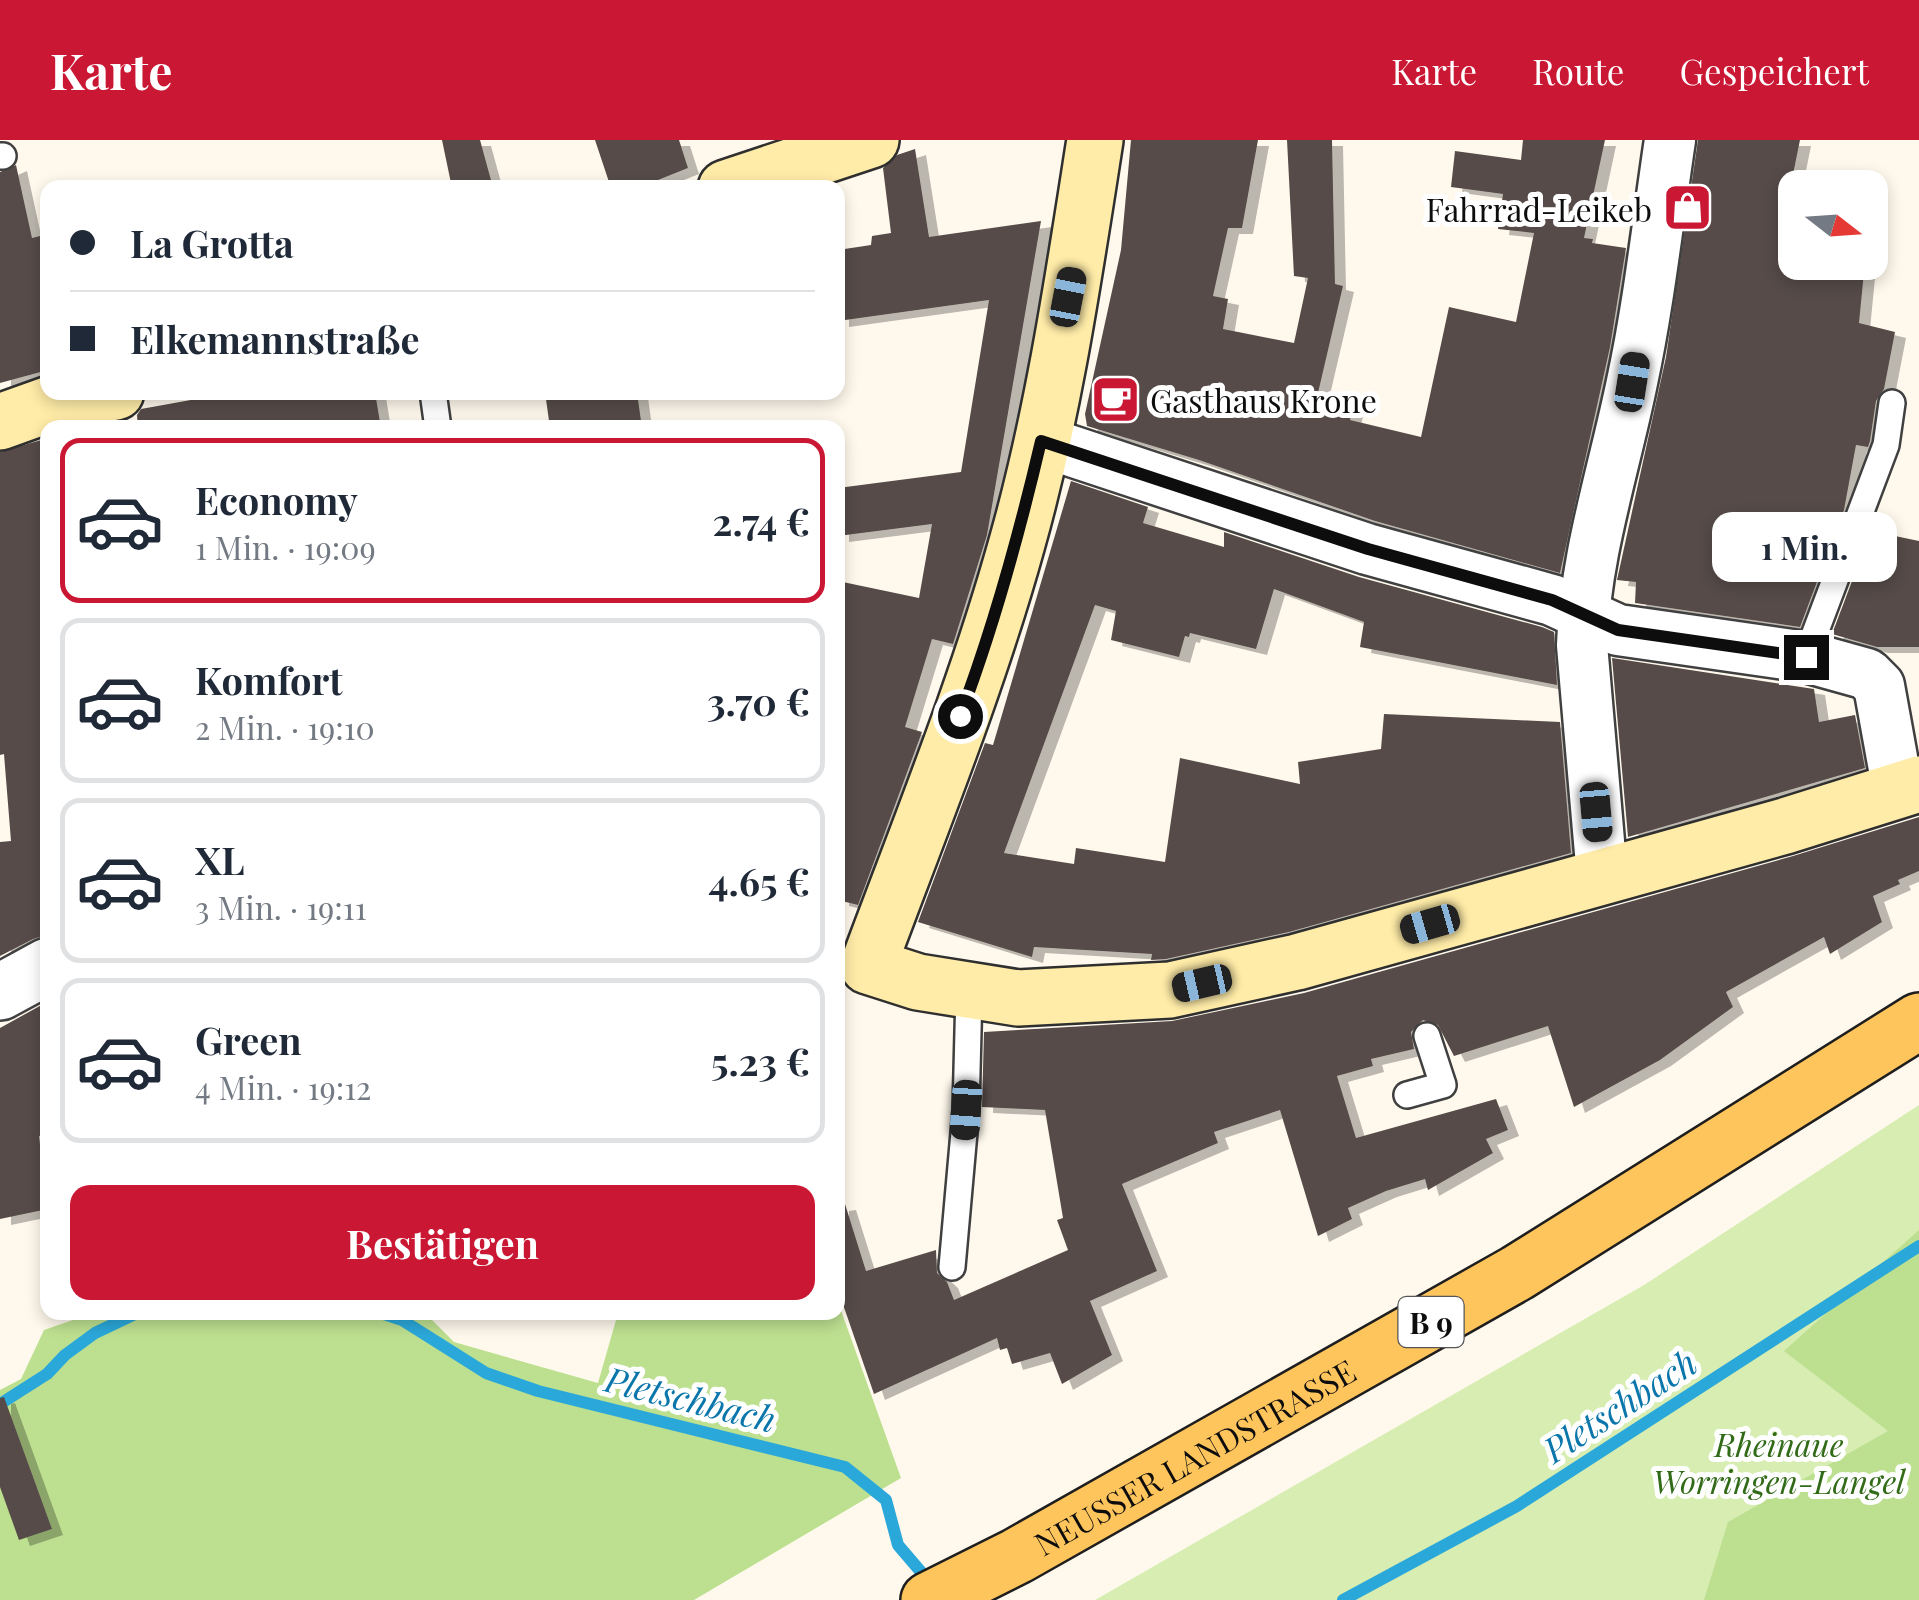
<!DOCTYPE html>
<html lang="de">
<meta charset="utf-8">
<style>
:root{--surface:#fff;--page:#f6f6f7;--text:#1f2937;--muted:#747a83;--line:#e0e1e3;--accent:#ca1734}
body{margin:0;font-family:"Playfair Display",serif;background:var(--page);color:var(--text);height:100vh;display:flex;flex-direction:column;font-size:38px;white-space:nowrap}
*{box-sizing:border-box;margin:0}
p{font-size:32px;color:var(--muted)}
.icon{flex:none;width:55px;height:55px;fill:none;stroke:currentColor;stroke-width:2;stroke-linecap:round;stroke-linejoin:round}
.map{position:relative;flex:1;overflow:hidden}
.panel{position:absolute;left:40px;top:280px;width:805px;height:900px;display:flex;flex-direction:column;background:var(--surface);border-radius:20px;box-shadow:0 5px 15px #0003}
.panel>*{flex:none}
.guide{position:absolute;left:40px;top:40px;width:805px;height:220px;border-radius:20px;box-shadow:0 5px 15px #0003;display:grid;align-content:center;height:220px;padding:0 30px;background:var(--surface)}
.needle{width:65px;rotate:107deg}
.tools{position:absolute;left:1778px;top:30px;display:grid;gap:20px}
.tools a{display:grid;place-items:center;width:110px;height:110px;border-radius:20px;background:var(--surface);box-shadow:0 5px 15px #0003;font-size:50px}
.end{position:absolute;width:45px;height:45px;margin:-22px;border:12px solid #0d0d0d;background:#fff;box-shadow:0 0 0 5px #fff}
.from{border-radius:50%}
.bubble{position:absolute;height:70px;border-radius:20px;background:var(--surface);box-shadow:0 5px 15px #0003;font-size:32px;font-weight:700;line-height:70px;text-align:center}
.car{position:absolute;width:30px;height:60px;margin:-30px -15px;border-radius:12px;box-shadow:0 0 8px 2px #0007;background:linear-gradient(#222 24%,#8ab4d8 0 40%,#222 0 76%,#8ab4d8 0 86%,#222 0)}
.guide b{display:flex;align-items:center;gap:35px;height:95px;font-size:38px}
.guide b+b{border-top:2px solid var(--line)}
.guide i{width:25px;height:25px;background:var(--text)}
ul{padding:18px 0 0;list-style:none}
li{display:flex;align-items:center;gap:30px;height:165px;margin:0 20px 15px;padding:0 10px;border:5px solid var(--line);border-radius:20px}
li div{flex:1}
li b{display:block;font-size:38px}
li em{font-style:normal;font-weight:700}
li.on{border-color:var(--accent)}
li>.icon{width:90px;height:90px;stroke-width:1.5}
.primary-button{display:flex;gap:20px;margin-top:auto;padding:20px 30px}
.primary-button a{flex:1;height:115px;border-radius:20px;background:var(--accent);color:#fff;font-size:40px;font-weight:700;line-height:115px;text-align:center}
header{display:flex;align-items:center;gap:60px;box-sizing:border-box;height:140px;padding:0 50px;background:var(--accent);color:#fff}
header strong{font-size:48px}
nav{display:flex;gap:55px;margin-inline-start:auto;font-size:35px}
.map>svg:first-child{display:block}
.green{fill:#d7edb2}
.forest{fill:#bde090}
.lines{fill:none;stroke-linecap:round;stroke-linejoin:round}
.stream{stroke:#2ba8da;stroke-width:12}
.building{fill:#574c48;filter:url(#shadow)}
.service-casing{stroke:#404040;stroke-width:30}
.minor-casing{stroke:#404040;stroke-width:55}
.tertiary-casing{stroke:#404040;stroke-width:60}
.secondary-casing{stroke:#2f2f2f;stroke-width:60}
.primary-casing{stroke:#1e1e1e;stroke-width:60}
.service{stroke:#fff;stroke-width:25}
.minor{stroke:#fff;stroke-width:50}
.tertiary{stroke:#fff;stroke-width:55}
.secondary{stroke:#ffeca8;stroke-width:55}
.primary{stroke:#ffc55d;stroke-width:55}
.route{stroke:#0d0d0d;stroke-width:12}
.labels{text-anchor:middle;dominant-baseline:central;stroke-width:10;stroke-linejoin:round;paint-order:stroke}
.shield{fill:#fff;stroke:#565656;stroke-width:2.5}
.shield-label{font-size:30px;font-weight:bold;fill:#0d0d0d}
.poi-label{font-size:32px;fill:#0d0d0d;stroke:#fff;text-anchor:end}
.park-label{font-size:32px;font-style:italic;fill:#326b17;stroke:#fff}
.street-label{font-size:32px;fill:#0d0d0d;stroke:#fff}
.water-label{font-size:35px;font-style:italic;fill:#0a76ab;stroke:#fff}
</style>
<header>
<strong>Karte</strong>
<nav><a>Karte</a><a>Route</a><a>Gespeichert</a></nav>
</header>
<div class="map">
<svg width="1919" height="1460" viewBox="0 0 1919 1460">
<defs>
<filter id="shadow"><feDropShadow dx="11" dy="6" stdDeviation="0" flood-color="#0004"/></filter>
</defs>
<rect width="100%" height="100%" fill="#fff9ed"/>
<path class="green" d="M1919,965V1460H1095L1644,1145Z"/>
<g class="forest">
<path d="M1919,1090V1460H1704L1728,1382L1888,1291L1784,1211Z"/>
<path d="M838,1162L901,1338L694,1460H0V1250L21,1239L44,1190L93,1173H419L430,1178L454,1202L598,1243L618,1173H640L666,1180L697,1172H838Z"/>
</g>
<g class="lines">
<g class="stream">
<path d="M378,1172L402,1180L486,1233L538,1251L845,1327L886,1360L898,1405L933,1446"/>
<path d="M0,1264L47,1234L65,1215L95,1193L139,1172"/>
<path d="M1343,1460L1517,1366L1919,1106"/>
</g>
</g>
<g class="building">
<path d="M442,0H480L491,40L452,48Z"/>
<path d="M595,0H679L688,28L638,48H611Z"/>
<path d="M1131,0H1258L1242,88H1228L1213,156L1228,159L1223,189L1294,203L1308,138L1294,136L1287,0H1332L1335,144L1343,146L1318,253L1354,261L1350,280L1421,297L1449,167L1516,182L1534,93L1498,89L1503,54L1451,47L1455,11L1521,20L1523,0H1605L1584,98L1593,99L1592,103L1626,108L1610,207L1560,433L1375,381L1199,320L1087,286L1085,274L1121,110Z"/>
<path d="M1698,0H1800L1786,69L1795,70V122H1865L1859,183L1895,192L1884,249L1876,261L1870,301L1868,307L1856,305L1844,370L1800,487L1635,463L1636,442L1617,440L1666,217Z"/>
<path d="M915,9L929,97L1041,81L987,395L953,504L932,499L905,587L922,592L858,765L838,760V441L919,458L932,384L838,396V348L961,332L989,160L838,181V110L871,105L872,96L891,93L883,28L897,15Z"/>
<path d="M16,25L32,98L48,94V230L0,243V32Z"/>
<path d="M235,252H375L381,288H138L137,275L141,269Z"/>
<path d="M545,252H637L642,288H550Z"/>
<path d="M48,298V603L41,605L48,676L47,795L33,799L0,816V702L11,701L4,614L0,615V312Z"/>
<path d="M1071,341L1148,367L1143,383L1224,407V392L1359,437L1542,487L1554,492L1557,545L1360,507L1364,482L1274,449L1256,509L1190,493L1189,497L1185,496L1179,517L1111,500L1116,471L1095,465L1004,713L1074,724L1076,708L1165,722L1180,618L1300,644L1298,622L1381,609L1384,574L1560,582L1571,713L1289,792L1166,819L1151,820L1152,814L1034,807L1032,817L918,782L985,603L993,605Z"/>
<path d="M1871,391L1919,401V507H1877L1832,494Z"/>
<path d="M1612,518L1814,549L1819,582L1855,575L1865,628L1628,697Z"/>
<path d="M1919,677V731L1898,740L1900,744L1873,756L1882,782L1830,814L1824,797L1726,852L1733,867L1660,920L1574,967L1548,886L1454,916L1438,885L1423,880L1411,892L1414,909L1371,919L1373,926L1337,936L1356,998L1496,959L1508,990L1486,999L1493,1013L1428,1050L1425,1039L1386,1051L1348,1068L1352,1079L1318,1096L1280,970L1214,992L1218,1003L1122,1044L1157,1131L1090,1161L1112,1215L1062,1244L1050,1213L1012,1224L1007,1208L1000,1210L997,1198L874,1254L838,1150V1065L845,1064L866,1131L936,1110L937,1133L947,1142L954,1160L1068,1110L1057,1080L1063,1078L1045,970L982,967L984,892L1172,881L1304,853L1793,716Z"/>
<path d="M47,862L48,994L39,996L48,1069L0,1079V888Z"/>
<path d="M4,1257L52,1389L19,1400L0,1347V1258Z"/>
</g>
<g class="lines">
<defs>
<g id="service">
<path d="M0,16H3"/>
<path d="M433,252L438,288"/>
<path d="M1806,517L1886,305L1892,263"/>
<path d="M1407,955L1443,945L1427,896"/>
<path d="M952,1127L966,970L969,852"/>
</g>
<g id="minor">
<path d="M1041,301L1367,409L1552,460L1618,490L1806,517L1867,534L1879,546L1898,651"/>
<path d="M1602,736L1582,505C1585,415 1614,330 1632,242C1649,163 1658,80 1670,0"/>
</g>
<path id="tertiary" d="M0,852L48,826"/>
<g id="secondary">
<path d="M1095,0C1074,134 1054,272 1017,403C977,547 920,686 868,826L918,842L1018,858L1170,850L1297,822L1785,686L1919,644"/>
<path d="M726,48L871,0"/>
<path d="M0,282L50,264L116,252"/>
</g>
<g id="primary">
<path id="s1" d="M929,1460L1017,1416L1517,1133L1919,881"/>
</g>
</defs>
<use href="#service" class="service-casing"/>
<use href="#minor" class="minor-casing"/>
<use href="#tertiary" class="tertiary-casing"/>
<use href="#secondary" class="secondary-casing"/>
<use href="#primary" class="primary-casing"/>
<use href="#service" class="service"/>
<use href="#minor" class="minor"/>
<use href="#tertiary" class="tertiary"/>
<use href="#secondary" class="secondary"/>
<use href="#primary" class="primary"/>
</g>
<g class="lines">
<path class="route" d="M960,576C994,486 1019,395 1041,301L1368,409L1552,460L1618,490L1806,517"/>
</g>
<defs>
<symbol id="shop-square" viewBox="-11 -11 22 22"><rect x="-9" y="-9" width="18" height="18" rx="4" fill="#ca1734" stroke="#fff"/><path d="M-5-2.5h2.3a2.7 3.5 0 0 1 5.4 0H5L5.5 6h-11ZM-1.5-2.5h3a1.5 2.3 0 0 0-3 0Z" fill="#fff"/></symbol>
<symbol id="cafe-square" viewBox="-11 -11 22 22"><rect x="-9" y="-9" width="18" height="18" rx="4" fill="#ca1734" stroke="#fff"/><path d="M-5.5-4.5H6V0H3Q3 3.5 0 3.5H-2.5Q-5.5 3.5-5.5 0ZM3-3.2v2h1.7v-2ZM-6 4.5H4V6H-6Z" fill="#fff"/></symbol>
</defs>
<g fill-rule="evenodd">
<use href="#shop-square" x="1660" y="40" width="55" height="55"/>
<use href="#cafe-square" x="1088" y="232" width="55" height="55"/>
</g>
<g class="labels">
<rect class="shield" x="1398.5" y="1157" width="65" height="50" rx="8"/>
<g class="shield-label">
<text x="1431" y="1182">B 9</text>
</g>
<g class="poi-label">
<text x="1652" y="68">Fahrrad-Leikeb</text>
<text x="1150" y="259" text-anchor="start">Gasthaus Krone</text>
</g>
<g class="park-label">
<text x="1779" y="1303">Rheinaue<tspan x="1779" dy="37">Worringen-Langel</tspan></text>
</g>
<g class="street-label">
<text stroke="none"><textPath href="#s1" startOffset="302">NEUSSER LANDSTRASSE</textPath></text>
</g>
<g class="water-label">
<text transform="translate(691 1258) rotate(14)">Pletschbach</text>
<text transform="translate(1619 1265) rotate(-33)">Pletschbach</text>
</g>
</g>
</svg>
<div class="tools">
<a><svg class="needle" viewBox="-14 -14 28 28"><path d="M0-13l5 13h-10z" fill="#e53935"/><path d="M0 13l5-13h-10z" fill="#747a83"/></svg></a>
</div>
<i class="end from" style="left:960px;top:576px"></i>
<i class="end" style="left:1806px;top:517px"></i>
<div class="bubble" style="left:1712px;top:372px;width:185px">1 Min.</div>
<i class="car" style="left:1068px;top:157px;rotate:11deg"></i>
<i class="car" style="left:1632px;top:242px;rotate:9deg"></i>
<i class="car" style="left:1596px;top:672px;rotate:175deg"></i>
<i class="car" style="left:1430px;top:784px;rotate:254deg"></i>
<i class="car" style="left:1202px;top:843px;rotate:257deg"></i>
<i class="car" style="left:966px;top:970px;rotate:184deg"></i>
<div class="guide">
<b><i class="from"></i>La Grotta</b>
<b><i></i>Elkemannstraße</b>
</div>
<section class="panel">
<ul>
<li class="on"><svg class="icon" aria-label="car" viewBox="0 0 24 24"><path d="M5 17H2v-5l4-1 3-4h7l3 4 3 1v5h-3M9 17h6M6 11h13"/><circle cx="7" cy="17" r="2"/><circle cx="17" cy="17" r="2"/></svg><div><b>Economy</b><p>1 Min. · 19:09</p></div><em>2.74 €</em></li>
<li><svg class="icon" aria-label="car" viewBox="0 0 24 24"><path d="M5 17H2v-5l4-1 3-4h7l3 4 3 1v5h-3M9 17h6M6 11h13"/><circle cx="7" cy="17" r="2"/><circle cx="17" cy="17" r="2"/></svg><div><b>Komfort</b><p>2 Min. · 19:10</p></div><em>3.70 €</em></li>
<li><svg class="icon" aria-label="car" viewBox="0 0 24 24"><path d="M5 17H2v-5l4-1 3-4h7l3 4 3 1v5h-3M9 17h6M6 11h13"/><circle cx="7" cy="17" r="2"/><circle cx="17" cy="17" r="2"/></svg><div><b>XL</b><p>3 Min. · 19:11</p></div><em>4.65 €</em></li>
<li><svg class="icon" aria-label="car" viewBox="0 0 24 24"><path d="M5 17H2v-5l4-1 3-4h7l3 4 3 1v5h-3M9 17h6M6 11h13"/><circle cx="7" cy="17" r="2"/><circle cx="17" cy="17" r="2"/></svg><div><b>Green</b><p>4 Min. · 19:12</p></div><em>5.23 €</em></li>
</ul>
<div class="primary-button"><a>Bestätigen</a></div>
</section>
</div>
